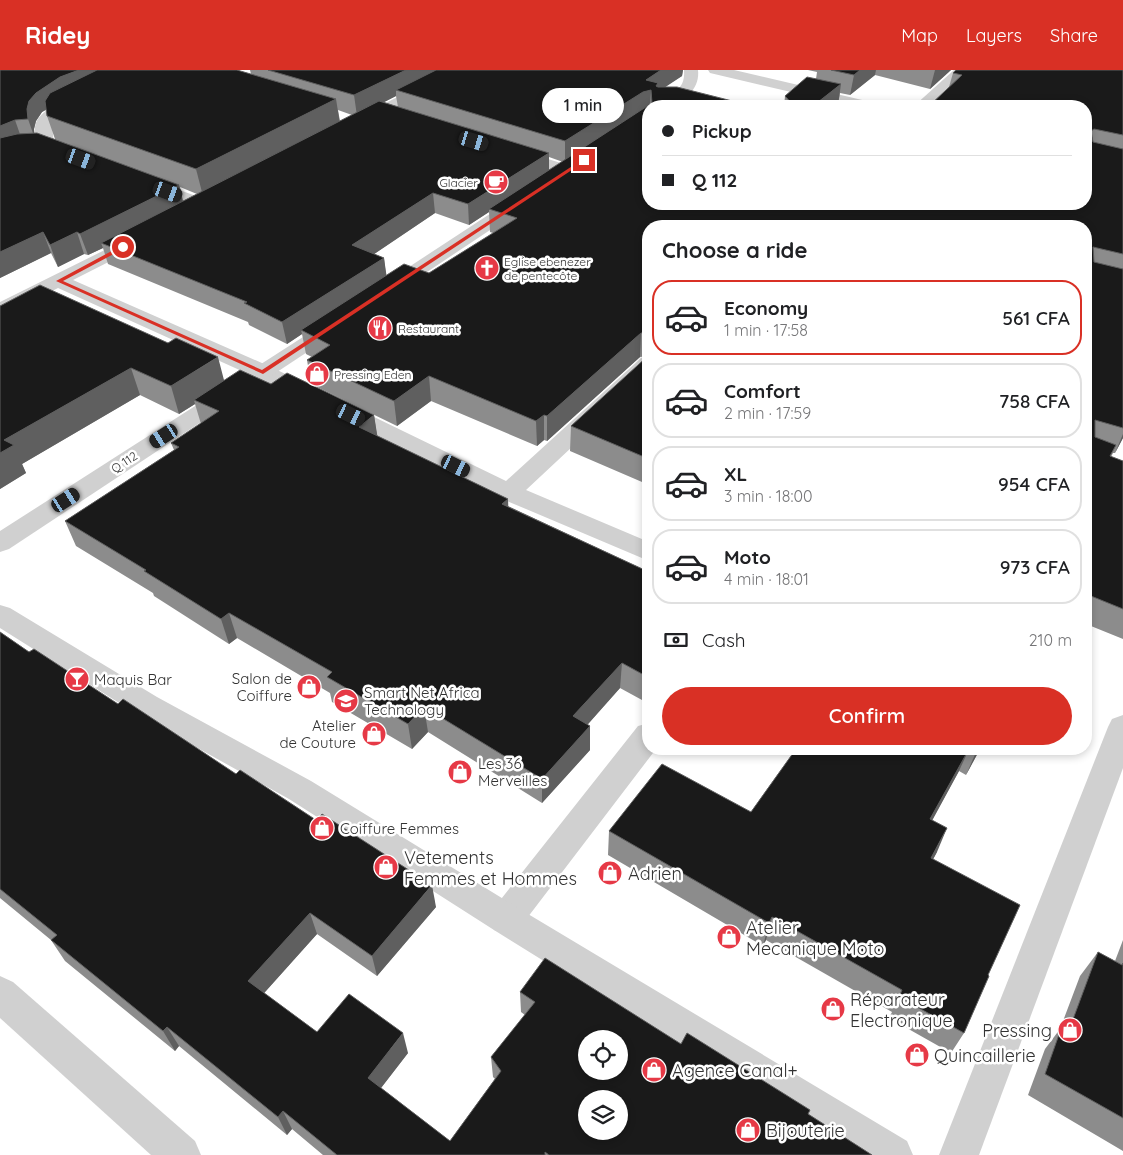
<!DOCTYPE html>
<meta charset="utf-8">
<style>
:root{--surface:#fff;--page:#f6f6f6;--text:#202124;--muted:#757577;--line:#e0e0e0;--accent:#d93025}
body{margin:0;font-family:Quicksand,sans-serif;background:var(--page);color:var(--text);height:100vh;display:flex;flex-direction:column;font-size:19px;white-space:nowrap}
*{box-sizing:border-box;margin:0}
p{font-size:16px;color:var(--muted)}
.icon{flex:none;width:28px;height:28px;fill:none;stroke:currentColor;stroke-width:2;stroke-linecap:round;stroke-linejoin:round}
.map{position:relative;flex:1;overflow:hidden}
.sheet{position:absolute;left:642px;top:150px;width:450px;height:535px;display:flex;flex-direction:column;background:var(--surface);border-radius:20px;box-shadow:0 2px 8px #0003}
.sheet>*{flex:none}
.hud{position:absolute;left:642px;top:30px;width:450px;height:110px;border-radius:20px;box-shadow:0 2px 8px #0003;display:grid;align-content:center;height:110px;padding:0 20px;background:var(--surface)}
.fabs{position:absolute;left:578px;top:960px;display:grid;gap:10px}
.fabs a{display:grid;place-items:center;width:50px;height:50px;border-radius:50%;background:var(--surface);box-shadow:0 2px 8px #0003;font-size:25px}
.end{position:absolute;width:22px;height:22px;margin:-11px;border:6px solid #d93025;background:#fff;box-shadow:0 0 0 2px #fff}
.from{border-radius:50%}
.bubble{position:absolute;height:35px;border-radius:18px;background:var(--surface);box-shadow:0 2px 8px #0003;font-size:16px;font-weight:600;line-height:35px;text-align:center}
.car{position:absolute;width:15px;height:30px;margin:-15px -8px;border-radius:6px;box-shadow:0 0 4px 1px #0007;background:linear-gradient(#222 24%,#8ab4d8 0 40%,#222 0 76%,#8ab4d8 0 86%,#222 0)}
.hud b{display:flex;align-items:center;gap:18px;height:48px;font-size:19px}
.hud b+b{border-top:1px solid var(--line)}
.hud i{width:12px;height:12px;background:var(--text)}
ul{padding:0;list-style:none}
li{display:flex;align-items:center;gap:15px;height:75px;margin:0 10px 8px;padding:0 10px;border:2px solid var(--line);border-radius:20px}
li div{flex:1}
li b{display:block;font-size:19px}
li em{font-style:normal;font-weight:600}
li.active{border-color:var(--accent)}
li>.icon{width:45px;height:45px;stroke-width:1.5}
h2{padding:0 20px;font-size:22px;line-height:60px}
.pay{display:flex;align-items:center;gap:12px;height:55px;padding:0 20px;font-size:19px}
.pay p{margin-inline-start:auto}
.action{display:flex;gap:10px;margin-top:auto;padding:10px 20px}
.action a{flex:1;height:58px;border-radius:30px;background:var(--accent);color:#fff;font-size:20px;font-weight:600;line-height:58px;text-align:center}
header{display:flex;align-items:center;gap:30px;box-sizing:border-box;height:70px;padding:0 25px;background:var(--accent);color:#fff}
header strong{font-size:24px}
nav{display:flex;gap:28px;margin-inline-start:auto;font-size:18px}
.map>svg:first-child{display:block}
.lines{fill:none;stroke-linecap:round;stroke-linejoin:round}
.minor{fill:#d0d0d0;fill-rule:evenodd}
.tertiary{fill:#d0d0d0;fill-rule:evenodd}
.wall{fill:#8c8c8c;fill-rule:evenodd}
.shaded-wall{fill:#5f5f5f}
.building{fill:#1a1a1a;stroke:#5f5f5f;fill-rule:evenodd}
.route{fill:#d93025}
.labels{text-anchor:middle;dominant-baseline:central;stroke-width:5;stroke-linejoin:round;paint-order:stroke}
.far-poi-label{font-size:12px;fill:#333;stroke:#fff;text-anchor:start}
.far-street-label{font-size:12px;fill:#333;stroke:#fff}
.poi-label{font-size:15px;fill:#333;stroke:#fff;text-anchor:start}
.near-poi-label{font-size:18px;fill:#333;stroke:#fff;text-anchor:start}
</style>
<header>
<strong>Ridey</strong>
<nav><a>Map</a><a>Layers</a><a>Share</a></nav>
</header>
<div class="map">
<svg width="1123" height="1085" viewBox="0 0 1123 1085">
<rect width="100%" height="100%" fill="#fff"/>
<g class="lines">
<g class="minor">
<path d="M137,0H157L155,3C129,13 68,32 52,53L54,76L52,79H40C36,74 33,60 36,53C44,31 115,9 137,0Z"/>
<path d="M451,0H469L467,3L366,55H354L352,52L354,49Z"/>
<path d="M708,0H734L875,33L878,36H851L710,3Z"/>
<path d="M954,0H970L931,36H914Z"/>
<path d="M512,78L574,97L576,101L574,105L568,106L506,87L504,83L506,79Z"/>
<path d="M146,108L210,131L213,135L210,139L204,140L198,139L140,117L137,113L140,109Z"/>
<path d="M139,163L146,165L148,169L146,173L73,210L271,297L506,411L641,288L649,287V305L526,420L649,472V491L500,428L255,307L58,218L7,244L0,246V232Z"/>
<path d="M1123,645V698L979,1085H939L1108,657L1112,649Z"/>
<path d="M649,653V679H656L518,860L506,865L494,860L489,849L494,838L638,656Z"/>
<path d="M0,906L13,912L195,1071L201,1085H151L0,948Z"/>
</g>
<g class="tertiary">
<path d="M684,0H698C700,17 688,27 675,36H657C667,21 686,24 684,0Z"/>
<path d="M520,127L526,128L529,132L526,136L394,224L387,226L380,224L377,220L380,216L514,128Z"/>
<path d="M335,249L342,251L345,255L342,259L9,479L0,482V461L328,251Z"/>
<path d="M0,535L10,538L157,627L311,711L518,838L907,1071L913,1085H856L494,860L289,729L135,643L0,558Z"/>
</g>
</g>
<g class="wall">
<path d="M0,0L251,4L250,0H683L682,6L664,17L649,134H809L808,135H811L813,134H1086L949,17L953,3L1123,0V368L1115,383H1113L1111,387L1123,391V569L1086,554V156H649V415L570,381L571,356L648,286L640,287L547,371L544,370L537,376L431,331L397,356L311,314L307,290L312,287L306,284L302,264L287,274L249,255L248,252L108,194L103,178L88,185L84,184L58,197L51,183L0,208ZM396,26L398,37L384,32ZM46,40L47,46L55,69L34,63V59L36,51L42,42ZM338,40L352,45L340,51ZM549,87L563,92L549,100ZM180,117L197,124L183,131ZM489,142L490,162L493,163L429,203L386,206L384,188L374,184L435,143L469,155Z"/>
<path d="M808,0H951L930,19L875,5L850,25L840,23L838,35L836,36H784L785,26L816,9L817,2Z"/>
<path d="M0,236L224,310L271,314L374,345L377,366L508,429V436L649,502V622L642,630L620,618L588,654L590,680L542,733L428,662L412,679L332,632L330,623L237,568L229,574L154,526L153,523L76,476L65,451L174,380L171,373L201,354L195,334L179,344L140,325L22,394L26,403L0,419Z"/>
<path d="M0,562L29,582L118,634L436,837L377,906L317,864L264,923L317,962L408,983L381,1018L450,1071L495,1009L493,1007L491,987L525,945L521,942L520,922L681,974L808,1044L872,1085H323L292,1059L287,1065L179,976L175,981L65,891L51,870L0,828Z"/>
<path d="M796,679H980L966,705L959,701L932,750L937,782L933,789L988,905L964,963L951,983L889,948L892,942L766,870L763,876L608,785L609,761L751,742Z"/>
<path d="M1123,870V1081L1028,1025L1045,979L1060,959L1080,906L1098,882L1115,891Z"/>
</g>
<g class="shaded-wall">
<path d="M79,0H132L66,27L42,42L36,51L34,59L35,69L28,49L27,39L29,31L36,23L60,7Z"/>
<path d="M406,0H447L396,20V26L357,46L354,25Z"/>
<path d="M661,0H683L682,6L658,22L651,20L650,36L565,92V71L646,10Z"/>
<path d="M860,0H876L875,5L850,25L854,5Z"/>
<path d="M935,0H951L930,19Z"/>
<path d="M841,14L838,35L836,36H813Z"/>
<path d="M336,29L340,54L203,126L196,99Z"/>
<path d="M15,50L22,70L0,78V56Z"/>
<path d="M549,83V103L489,139V142L469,155L468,134Z"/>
<path d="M179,115L184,136L101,173L103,178L88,185L80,164Z"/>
<path d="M433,123L435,143L355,197L352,175Z"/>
<path d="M790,134H809L786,156Z"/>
<path d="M43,162L51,183L0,208V182Z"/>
<path d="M77,162L84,184L58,197L50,175Z"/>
<path d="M384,188L387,209L301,260L302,264L287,274L282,252Z"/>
<path d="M641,263L640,287L547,371V346Z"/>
<path d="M218,287L225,314L194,330L195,334L179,344L171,316Z"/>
<path d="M131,298L140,325L22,394L26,403L0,419V383L4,370Z"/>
<path d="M429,306L431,331L397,356L394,331Z"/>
<path d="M374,345L378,370L359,357Z"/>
<path d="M544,345V370L537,376L536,351Z"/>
<path d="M1123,364V368L1115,383Z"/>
<path d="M508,429L509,454L502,434Z"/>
<path d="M229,543L237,568L229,574L221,549Z"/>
<path d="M622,593L620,618L573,671V646Z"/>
<path d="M649,600V622L642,630L644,605Z"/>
<path d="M424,637L428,662L412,679L408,654Z"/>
<path d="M590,656V680L542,733V709Z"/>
<path d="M969,679L959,701L920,773L930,749Z"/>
<path d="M978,679H980L966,705L977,680Z"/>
<path d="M947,758L937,782L921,812L931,788Z"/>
<path d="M432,815L436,837L377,906L372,886Z"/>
<path d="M310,843L317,864L257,931L248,911Z"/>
<path d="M772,847L766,870L763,876L769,853Z"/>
<path d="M167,957L179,976L175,981L163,961Z"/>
<path d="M403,963L408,983L374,1027L368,1008Z"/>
<path d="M283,1041L292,1059L287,1065L278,1047Z"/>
</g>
<g class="building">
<path d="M0,0H79L60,7L36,23L29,31L27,39L28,49L15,50L0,56Z"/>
<path d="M97,0H237L336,29L196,99L47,46L45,31L50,23Z"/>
<path d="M268,0H406L354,25Z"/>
<path d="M436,0H661L646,10L658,13L656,16L658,17H677L752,36H649V134H790L791,135H811L813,134H877L884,135H913L915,134H1086V36H929L962,5L953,3L956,0H1123V65L1094,59L1091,61L1093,72L1123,79V184L1093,177L1094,192L1123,199V358L1095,350V367L1116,375L1110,386L1123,391V539L1086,524V156H649V262L641,263L547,346L544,345L536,351L429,306L394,331L307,290L330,275L301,260L404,194L429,203L517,148L489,139L652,33L651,20L643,22L565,71L396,20Z"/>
<path d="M831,0H860L854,5Z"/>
<path d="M807,7L841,14L813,36H794L785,26Z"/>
<path d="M379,31L549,83L468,134L433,123L352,175L384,188L282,252L244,233L247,232L101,173Z"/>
<path d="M37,63L179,115L80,164L77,162L50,175L43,162L0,182V68L17,64Z"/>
<path d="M40,215L168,273L176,268L218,287L171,316L131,298L4,370L14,375L0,383V236Z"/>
<path d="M649,285V389L571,356Z"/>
<path d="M240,300L271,314L287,303L374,345L359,357L508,429L502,434L649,502V600L644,605L622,593L573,646L590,656L542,709L424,637L408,654L327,607L332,602L229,543L221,549L144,501L146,500L65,451L179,377L171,373L219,341L194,330Z"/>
<path d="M0,562L29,582L34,579L118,634L123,629L236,704L240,700L316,750L322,744L432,815L372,886L310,843L248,911L317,962L349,924L403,963L368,1008L450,1071L501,1001L491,987L535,932L520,922L545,888L681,974L687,963L810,1040L808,1044L872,1085H549L545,1082V1085H337L283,1041L278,1047L167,957L163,961L51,870L57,865L0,819ZM586,969H619V1001H586ZM586,1029H619V1061H586Z"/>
<path d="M796,679H969L930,749L947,758L931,788L1020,835L988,905L989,906L964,963L899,927L902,920L772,847L769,853L609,761L662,694L751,742Z"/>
<path d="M1098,882L1122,895L1123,893V1048L1045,1004L1062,956L1069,960Z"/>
</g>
<path class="route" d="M583,89L587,90L263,304L56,211L121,176H125V178L63,211L262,300Z"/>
<defs>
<symbol id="cafe-disc" viewBox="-11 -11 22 22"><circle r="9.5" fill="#e63946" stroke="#fff"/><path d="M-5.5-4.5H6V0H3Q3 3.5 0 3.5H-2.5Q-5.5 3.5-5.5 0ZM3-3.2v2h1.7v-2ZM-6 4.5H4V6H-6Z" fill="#fff"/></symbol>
<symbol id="church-disc" viewBox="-11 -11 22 22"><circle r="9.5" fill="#e63946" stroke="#fff"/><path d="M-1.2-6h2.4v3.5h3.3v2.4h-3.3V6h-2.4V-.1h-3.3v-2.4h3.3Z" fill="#fff"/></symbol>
<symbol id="restaurant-disc" viewBox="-11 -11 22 22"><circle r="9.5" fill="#e63946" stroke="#fff"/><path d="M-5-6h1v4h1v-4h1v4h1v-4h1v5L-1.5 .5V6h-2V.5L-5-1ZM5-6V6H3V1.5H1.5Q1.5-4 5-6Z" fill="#fff"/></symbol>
<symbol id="shop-disc" viewBox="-11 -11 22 22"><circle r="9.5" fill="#e63946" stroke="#fff"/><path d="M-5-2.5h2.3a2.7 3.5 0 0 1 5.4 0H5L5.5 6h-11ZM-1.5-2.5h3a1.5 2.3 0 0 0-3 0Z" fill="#fff"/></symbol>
<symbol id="bar-disc" viewBox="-11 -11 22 22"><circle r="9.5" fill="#e63946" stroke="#fff"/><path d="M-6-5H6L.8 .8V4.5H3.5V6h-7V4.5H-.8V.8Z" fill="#fff"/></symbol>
<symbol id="university-disc" viewBox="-11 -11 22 22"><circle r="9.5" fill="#e63946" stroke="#fff"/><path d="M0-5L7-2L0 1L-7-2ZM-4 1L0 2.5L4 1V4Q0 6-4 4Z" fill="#fff"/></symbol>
</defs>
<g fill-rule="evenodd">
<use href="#cafe-disc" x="482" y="98" width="28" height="28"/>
<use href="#church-disc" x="473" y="184" width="28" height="28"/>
<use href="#restaurant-disc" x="366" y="244" width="28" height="28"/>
<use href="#shop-disc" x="303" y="290" width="28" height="28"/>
<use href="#bar-disc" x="63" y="595" width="28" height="28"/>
<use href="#shop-disc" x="295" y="603" width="28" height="28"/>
<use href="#university-disc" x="332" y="617" width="28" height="28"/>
<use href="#shop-disc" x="360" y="650" width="28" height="28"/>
<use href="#shop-disc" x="446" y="688" width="28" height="28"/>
<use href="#shop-disc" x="308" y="744" width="28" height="28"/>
<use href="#shop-disc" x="372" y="783" width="28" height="28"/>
<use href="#shop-disc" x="596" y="789" width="28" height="28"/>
<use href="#shop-disc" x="715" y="853" width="28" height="28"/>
<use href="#shop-disc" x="819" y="925" width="28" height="28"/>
<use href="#shop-disc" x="1056" y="946" width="28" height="28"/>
<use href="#shop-disc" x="903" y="971" width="28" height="28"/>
<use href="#shop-disc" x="640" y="986" width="28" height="28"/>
<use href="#shop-disc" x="734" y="1046" width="28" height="28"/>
</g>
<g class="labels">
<g class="far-poi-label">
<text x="478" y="112" text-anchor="end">Glacier</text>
<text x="504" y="191">Eglise ebenezer<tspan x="504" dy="14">de pentecôte</tspan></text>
<text x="398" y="258">Restaurant</text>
<text x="334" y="304">Pressing Eden</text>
</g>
<g class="far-street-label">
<text transform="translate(124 392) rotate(-33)">Q 112</text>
</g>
<g class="poi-label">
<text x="292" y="608" text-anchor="end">Salon de<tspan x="292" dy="17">Coiffure</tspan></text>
<text x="94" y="609">Maquis Bar</text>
<text x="364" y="622">Smart Net Africa<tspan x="364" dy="17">Technology</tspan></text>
<text x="356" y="655" text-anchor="end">Atelier<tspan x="356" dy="17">de Couture</tspan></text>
<text x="478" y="693">Les 36<tspan x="478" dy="17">Merveilles</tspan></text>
<text x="340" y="758">Coiffure Femmes</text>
</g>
<g class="near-poi-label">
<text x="404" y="787">Vetements<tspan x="404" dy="21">Femmes et Hommes</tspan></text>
<text x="628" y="803">Adrien</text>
<text x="746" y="857">Atelier<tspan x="746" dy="21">Mecanique Moto</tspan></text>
<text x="850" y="929">Réparateur<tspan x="850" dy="21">Electronique</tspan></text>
<text x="1052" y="960" text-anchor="end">Pressing</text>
<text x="934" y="985">Quincaillerie</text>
<text x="672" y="1000">Agence Canal+</text>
<text x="766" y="1060">Bijouterie</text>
</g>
</g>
</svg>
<div class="fabs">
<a><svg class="icon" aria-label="locate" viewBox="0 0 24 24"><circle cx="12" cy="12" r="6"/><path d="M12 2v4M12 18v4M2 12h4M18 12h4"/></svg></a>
<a><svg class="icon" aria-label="layers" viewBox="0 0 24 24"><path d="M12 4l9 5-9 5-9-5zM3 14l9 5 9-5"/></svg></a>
</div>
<i class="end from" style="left:123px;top:177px"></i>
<i class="end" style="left:584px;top:90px"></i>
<div class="bubble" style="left:542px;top:18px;width:82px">1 min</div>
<i class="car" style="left:474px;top:71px;rotate:107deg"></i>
<i class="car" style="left:81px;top:89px;rotate:110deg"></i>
<i class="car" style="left:168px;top:122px;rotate:110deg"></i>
<i class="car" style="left:351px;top:345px;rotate:116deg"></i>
<i class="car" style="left:164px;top:366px;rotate:237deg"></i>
<i class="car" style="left:456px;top:396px;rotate:116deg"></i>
<i class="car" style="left:66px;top:430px;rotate:57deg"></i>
<div class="hud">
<b><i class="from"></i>Pickup</b>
<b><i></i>Q 112</b>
</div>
<section class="sheet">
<h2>Choose a ride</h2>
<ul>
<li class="active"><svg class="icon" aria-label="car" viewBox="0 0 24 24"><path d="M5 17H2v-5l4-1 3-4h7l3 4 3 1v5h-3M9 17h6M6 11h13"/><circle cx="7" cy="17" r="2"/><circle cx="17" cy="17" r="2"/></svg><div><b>Economy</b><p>1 min · 17:58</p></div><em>561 CFA</em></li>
<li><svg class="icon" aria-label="car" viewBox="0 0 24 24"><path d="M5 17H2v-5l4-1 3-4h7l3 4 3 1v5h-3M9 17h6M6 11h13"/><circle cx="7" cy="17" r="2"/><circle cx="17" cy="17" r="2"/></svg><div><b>Comfort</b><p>2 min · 17:59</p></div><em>758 CFA</em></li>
<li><svg class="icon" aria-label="car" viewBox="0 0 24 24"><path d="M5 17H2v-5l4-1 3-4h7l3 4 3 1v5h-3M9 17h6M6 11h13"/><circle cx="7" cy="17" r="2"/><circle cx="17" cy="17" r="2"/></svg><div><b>XL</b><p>3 min · 18:00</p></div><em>954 CFA</em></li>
<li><svg class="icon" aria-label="car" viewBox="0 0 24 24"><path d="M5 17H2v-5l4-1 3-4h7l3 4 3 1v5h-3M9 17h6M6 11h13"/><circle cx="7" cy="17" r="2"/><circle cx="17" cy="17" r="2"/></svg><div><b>Moto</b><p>4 min · 18:01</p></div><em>973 CFA</em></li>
</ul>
<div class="pay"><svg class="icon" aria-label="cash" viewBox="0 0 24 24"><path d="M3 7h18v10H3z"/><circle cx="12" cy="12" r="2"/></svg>Cash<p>210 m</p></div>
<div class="action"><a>Confirm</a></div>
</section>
</div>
